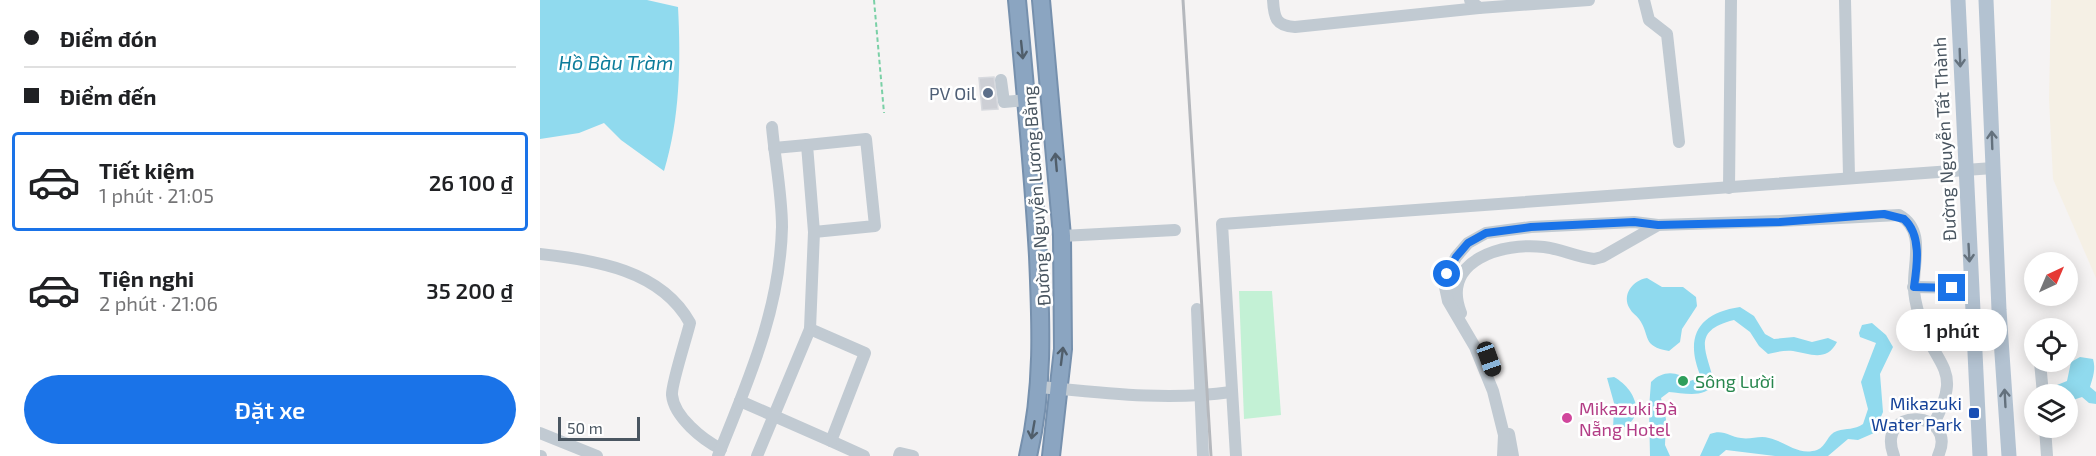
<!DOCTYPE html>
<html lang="vi">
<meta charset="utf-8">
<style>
:root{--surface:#fff;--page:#f2f2f2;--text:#202124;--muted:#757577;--line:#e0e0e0;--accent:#1a73e8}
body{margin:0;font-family:"Exo 2",sans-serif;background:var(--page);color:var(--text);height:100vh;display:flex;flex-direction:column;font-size:22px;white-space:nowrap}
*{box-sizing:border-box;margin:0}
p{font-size:20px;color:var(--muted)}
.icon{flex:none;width:33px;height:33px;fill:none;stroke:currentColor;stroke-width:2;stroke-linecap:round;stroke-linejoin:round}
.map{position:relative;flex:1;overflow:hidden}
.side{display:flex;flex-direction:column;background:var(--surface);width:540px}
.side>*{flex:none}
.banner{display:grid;align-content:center;height:132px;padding:0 24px;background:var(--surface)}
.needle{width:39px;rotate:44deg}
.controls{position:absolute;left:1484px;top:252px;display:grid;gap:12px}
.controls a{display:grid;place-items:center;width:54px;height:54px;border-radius:50%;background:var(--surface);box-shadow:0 3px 15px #0003;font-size:30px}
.scale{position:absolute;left:18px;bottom:15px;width:82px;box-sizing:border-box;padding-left:6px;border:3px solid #4a5661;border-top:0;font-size:16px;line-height:21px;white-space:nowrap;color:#4a5661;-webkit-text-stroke:4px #fff;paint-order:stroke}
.end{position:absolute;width:27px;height:27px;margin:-14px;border:8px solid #1a73e8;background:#fff;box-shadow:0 0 0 3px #fff}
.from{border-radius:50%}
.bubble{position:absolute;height:42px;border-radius:21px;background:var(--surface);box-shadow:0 3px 15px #0003;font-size:20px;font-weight:600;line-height:42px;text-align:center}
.car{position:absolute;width:18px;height:36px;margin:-18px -9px;border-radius:8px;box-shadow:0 0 4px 2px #0007;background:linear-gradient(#222 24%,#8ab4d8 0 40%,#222 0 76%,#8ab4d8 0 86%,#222 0)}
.banner b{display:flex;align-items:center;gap:21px;height:57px;font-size:22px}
.banner b+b{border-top:2px solid var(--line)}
.banner i{width:15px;height:15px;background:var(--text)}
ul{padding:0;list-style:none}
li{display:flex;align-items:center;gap:18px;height:99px;margin:0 12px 9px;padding:0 12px;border:3px solid transparent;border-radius:6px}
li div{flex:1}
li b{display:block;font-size:22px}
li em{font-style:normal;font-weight:600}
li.current{border-color:var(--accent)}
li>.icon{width:54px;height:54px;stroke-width:1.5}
.cta{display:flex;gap:12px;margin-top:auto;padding:12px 24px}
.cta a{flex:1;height:69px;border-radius:36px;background:var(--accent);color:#fff;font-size:24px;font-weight:600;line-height:69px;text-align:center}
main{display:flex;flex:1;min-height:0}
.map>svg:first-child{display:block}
.green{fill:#c3f1d5}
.sand{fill:#f5f0e5}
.water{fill:#90daee}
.building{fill:#cdcfd5;stroke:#d7d9de;stroke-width:1.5}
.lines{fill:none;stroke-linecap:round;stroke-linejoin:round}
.highway-casing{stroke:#7690ad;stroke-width:20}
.path{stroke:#7ad0a6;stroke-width:2;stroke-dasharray:4.5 3;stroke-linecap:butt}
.minor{stroke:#c1cad2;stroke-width:12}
.major{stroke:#b3c2d1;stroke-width:15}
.highway{stroke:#8ba5c1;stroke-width:16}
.rail{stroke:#b5b8bd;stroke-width:3}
.oneway{stroke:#505e6b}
.oneway2{stroke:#64717d}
.route{stroke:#1a73e8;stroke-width:8}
.service-dot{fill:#5c6f8a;stroke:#fff;stroke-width:2}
.leisure-dot{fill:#2e9e5b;stroke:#fff;stroke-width:2}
.transit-dot{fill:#1a4fb4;stroke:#fff;stroke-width:2}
.hotel-dot{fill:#d1479c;stroke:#fff;stroke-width:2}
.labels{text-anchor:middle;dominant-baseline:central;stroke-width:5;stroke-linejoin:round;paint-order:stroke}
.service-label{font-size:18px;fill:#4e5e75;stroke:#fff;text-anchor:end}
.street-label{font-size:18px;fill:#4a5661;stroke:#fff}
.leisure-label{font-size:18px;fill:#27864d;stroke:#fff;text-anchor:start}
.transit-label{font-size:18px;fill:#164399;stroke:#fff;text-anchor:end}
.hotel-label{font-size:18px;fill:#b23c85;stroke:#fff;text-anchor:start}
.water-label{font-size:20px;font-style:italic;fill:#0c7c9b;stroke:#fff}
</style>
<main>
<section class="side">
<div class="banner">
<b><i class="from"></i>Điểm đón</b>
<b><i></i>Điểm đến</b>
</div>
<ul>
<li class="current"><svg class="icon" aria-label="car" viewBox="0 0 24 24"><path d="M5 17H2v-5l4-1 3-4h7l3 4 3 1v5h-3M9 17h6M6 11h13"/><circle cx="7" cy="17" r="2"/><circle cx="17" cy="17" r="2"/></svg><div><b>Tiết kiệm</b><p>1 phút · 21:05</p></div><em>26 100 ₫</em></li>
<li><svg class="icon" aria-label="car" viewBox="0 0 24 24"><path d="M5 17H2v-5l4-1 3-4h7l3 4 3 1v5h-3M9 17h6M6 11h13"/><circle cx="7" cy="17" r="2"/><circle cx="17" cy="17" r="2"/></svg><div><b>Tiện nghi</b><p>2 phút · 21:06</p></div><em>35 200 ₫</em></li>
</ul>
<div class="cta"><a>Đặt xe</a></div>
</section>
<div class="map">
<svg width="1556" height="456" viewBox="0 0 1556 456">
<rect width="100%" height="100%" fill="#f5f3f3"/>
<path class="green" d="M699,291H732L741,415L704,419Z"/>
<path class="sand" d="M1511,0H1556V278L1513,179L1509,99Z"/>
<g class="water">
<path d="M0,0H107L138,7C141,62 140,119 124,171L81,140L64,123L39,133L0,139Z"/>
<path d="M1107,278L1122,287H1143L1156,297L1157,306L1142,329L1140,342L1129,351C1101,346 1111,336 1099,319C1096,315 1092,313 1090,309C1081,295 1093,280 1107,278Z"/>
<path d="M1200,307L1214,316L1225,334L1234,339L1254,337L1272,342L1288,338L1297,342C1287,362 1270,354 1253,351C1245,350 1236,352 1228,354L1219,346L1210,332L1194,320C1149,331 1168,353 1174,383C1166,399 1144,393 1129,392L1121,398L1126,419L1125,445L1130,456H1110L1109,408L1111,382C1123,370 1137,371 1150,381L1161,377C1144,337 1158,313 1200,307Z"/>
<path d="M1332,323L1346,335L1353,347L1340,374L1343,412L1334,433L1318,440L1308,439L1288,456H1235L1186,450L1179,456H1160L1170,434C1184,429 1189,437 1201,438C1210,440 1220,435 1229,438C1247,442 1258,456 1277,450C1287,446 1287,434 1297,431C1307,428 1314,430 1323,424L1328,409L1321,382L1336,343L1320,337L1319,333L1322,325Z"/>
<path d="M1540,357L1553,359C1556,369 1553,377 1550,387L1556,392V404L1549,403L1542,397L1527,402V394L1517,393V385L1527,381L1531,362Z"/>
<path d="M1074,377C1099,391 1108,424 1073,431L1074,403L1067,378Z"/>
</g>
<path class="building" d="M454,77L458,109L442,110L439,78Z"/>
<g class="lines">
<defs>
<g id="highway">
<path d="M477,0C485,85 493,170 498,256C501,323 504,389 488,456"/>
<path d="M501,0L522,236L523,349L511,456"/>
</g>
</defs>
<use href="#highway" class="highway-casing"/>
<path class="path" d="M334,0L344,113"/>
<g class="minor">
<path d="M733,0C734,18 736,26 755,27L939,8"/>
<path d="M930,0L939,8L1049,0"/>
<path d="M1104,0L1109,20L1127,34L1139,142"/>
<path d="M1305,0L1309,176"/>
<path d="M461,80L464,102L487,100"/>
<path d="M234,148L267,145"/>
<path d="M1189,188L1191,0"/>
<path d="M522,236L635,230"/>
<path d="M0,254C55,260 121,270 150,323C147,336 131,385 132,395C134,417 163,440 181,449"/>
<path d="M1373,287L1431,288"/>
<path d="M657,309L663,456"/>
<path d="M921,313C900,260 963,242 1004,247C1021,249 1036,257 1054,259L1062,257L1118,225"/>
<path d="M270,329L325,353L291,441L324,456"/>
<path d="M1500,362L1503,394"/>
<path d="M500,387C563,393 628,401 691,392"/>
<path d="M200,401L291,441"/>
<path d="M1505,428L1507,456"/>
<path d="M0,433L57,456"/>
<path d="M969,434L973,456"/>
<path d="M0,456H1"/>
<path d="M178,456C208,381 240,310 242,227C242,195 235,160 232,127"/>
<path d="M217,456L270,329L274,232L335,226L326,139L267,145L274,232"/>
<path d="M359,456L360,453L373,456"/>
<path d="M696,456L682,224L1453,168"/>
<path d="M963,456L964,435L953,391L935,347L908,301L905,287L907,275L916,257L928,243L946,233L991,227L1094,222L1118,225L1240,221L1359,215C1386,230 1373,262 1374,287C1374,304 1383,329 1391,344C1398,359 1408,369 1407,386C1406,399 1399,414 1393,425"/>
<path d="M1354,456C1334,404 1420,410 1398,456"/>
</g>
<g class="major">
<path d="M1418,0L1440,456"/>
<path d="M1446,0L1459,310L1469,456"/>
</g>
<use href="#highway" class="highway"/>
<path class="rail" d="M643,0L671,456"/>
</g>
<defs><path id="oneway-shaft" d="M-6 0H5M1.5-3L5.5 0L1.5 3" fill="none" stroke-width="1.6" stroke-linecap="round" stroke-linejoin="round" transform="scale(1.5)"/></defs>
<g class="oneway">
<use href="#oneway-shaft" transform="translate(482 50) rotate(84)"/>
<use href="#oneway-shaft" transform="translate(516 162) rotate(-95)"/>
<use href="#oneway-shaft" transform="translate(522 356) rotate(-83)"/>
<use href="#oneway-shaft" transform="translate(493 430) rotate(100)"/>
</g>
<g class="oneway2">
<use href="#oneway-shaft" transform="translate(1420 58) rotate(88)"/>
<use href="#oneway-shaft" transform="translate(1452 140) rotate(-92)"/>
<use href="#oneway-shaft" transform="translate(1429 253) rotate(87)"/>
<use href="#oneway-shaft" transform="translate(1465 398) rotate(-93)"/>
</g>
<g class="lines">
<path class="route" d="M907,274L916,257L928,243L946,233L991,227L1094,222L1118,225L1240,222L1344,214L1364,219C1382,235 1377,266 1374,287L1412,288"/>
</g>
<circle class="service-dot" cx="448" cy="93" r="6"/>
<circle class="leisure-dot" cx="1143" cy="381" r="6"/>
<rect class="transit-dot" x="1428" y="407" width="12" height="12" rx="3"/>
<circle class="hotel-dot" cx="1027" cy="418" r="6"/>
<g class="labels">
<g class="service-label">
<text x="436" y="93">PV Oil</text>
</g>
<g class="street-label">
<text transform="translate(1404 139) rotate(-93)">Đường Nguyễn Tất Thành</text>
<text transform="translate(496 196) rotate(-94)">Đường Nguyễn Lương Bằng</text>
</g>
<g class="leisure-label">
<text x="1155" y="381">Sông Lười</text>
</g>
<g class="transit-label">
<text x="1422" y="403">Mikazuki<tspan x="1422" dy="21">Water Park</tspan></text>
</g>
<g class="hotel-label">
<text x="1039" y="408">Mikazuki Đà<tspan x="1039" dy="21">Nẵng Hotel</tspan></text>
</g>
<g class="water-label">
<text x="76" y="62">Hồ Bàu Tràm</text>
</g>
</g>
</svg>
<div class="controls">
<a><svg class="needle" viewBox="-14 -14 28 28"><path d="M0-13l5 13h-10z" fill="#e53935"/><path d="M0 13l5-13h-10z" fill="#757577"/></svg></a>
<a><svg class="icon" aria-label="locate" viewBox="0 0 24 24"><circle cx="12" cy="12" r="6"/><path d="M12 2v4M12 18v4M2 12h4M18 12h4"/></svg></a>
<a><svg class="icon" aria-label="layers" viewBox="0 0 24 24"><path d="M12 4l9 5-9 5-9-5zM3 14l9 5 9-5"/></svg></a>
</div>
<div class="scale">50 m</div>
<i class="end from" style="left:907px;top:274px"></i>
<i class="end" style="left:1412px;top:288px"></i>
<div class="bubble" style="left:1356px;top:309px;width:111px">1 phút</div>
<i class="car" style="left:949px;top:359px;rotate:160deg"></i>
</div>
</main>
